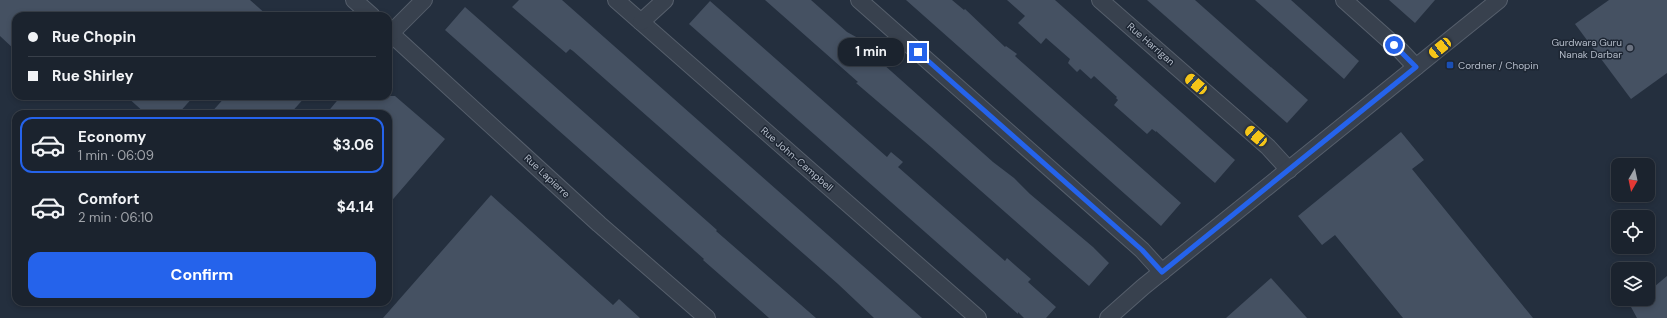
<!DOCTYPE html>
<meta charset="utf-8">
<style>
:root{--surface:#1b232e;--page:#242b36;--text:#f1f3f6;--muted:#a0a4aa;--line:#39404a;--accent:#2563eb}
body{margin:0;font-family:"DM Sans",sans-serif;background:var(--page);color:var(--text);height:100vh;display:flex;flex-direction:column;font-size:15px;white-space:nowrap}
*{box-sizing:border-box;margin:0}
p{font-size:13px;color:var(--muted)}
.icon{flex:none;width:22px;height:22px;fill:none;stroke:currentColor;stroke-width:2;stroke-linecap:round;stroke-linejoin:round}
.map{position:relative;flex:1;overflow:hidden}
.panel{position:absolute;left:12px;top:110px;width:380px;height:196px;display:flex;flex-direction:column;background:var(--surface);border-radius:12px;box-shadow:0 2px 6px #0003,0 0 0 1px var(--line)}
.panel>*{flex:none}
.hud{position:absolute;left:12px;top:12px;width:380px;height:88px;border-radius:12px;box-shadow:0 2px 6px #0003,0 0 0 1px var(--line);display:grid;align-content:center;height:88px;padding:0 16px;background:var(--surface)}
.needle{width:26px;rotate:189deg}
.controls{position:absolute;left:1611px;top:158px;display:grid;gap:8px}
.controls a{display:grid;place-items:center;width:44px;height:44px;border-radius:8px;background:var(--surface);box-shadow:0 2px 6px #0003,0 0 0 1px var(--line);font-size:20px}
.end{position:absolute;width:18px;height:18px;margin:-9px;border:5px solid #2563eb;background:#fff;box-shadow:0 0 0 2px #fff}
.from{border-radius:50%}
.bubble{position:absolute;height:28px;border-radius:12px;background:var(--surface);box-shadow:0 2px 6px #0003,0 0 0 1px var(--line);font-size:13px;font-weight:700;line-height:28px;text-align:center}
.car{position:absolute;width:12px;height:24px;margin:-12px -6px;border-radius:5px;box-shadow:0 0 3px 1px #0007;background:linear-gradient(#f5c518 24%,#345 0 40%,#f5c518 0 76%,#345 0 86%,#f5c518 0)}
.hud b{display:flex;align-items:center;gap:14px;height:38px;font-size:15px}
.hud b+b{border-top:1px solid var(--line)}
.hud i{width:10px;height:10px;background:var(--text)}
ul{padding:7px 0 0;list-style:none}
li{display:flex;align-items:center;gap:12px;height:56px;margin:0 8px 6px;padding:0 8px;border:2px solid transparent;border-radius:12px}
li div{flex:1}
li b{display:block;font-size:15px}
li em{font-style:normal;font-weight:700}
li.on{border-color:var(--accent)}
li>.icon{width:36px;height:36px;stroke-width:1.5}
.action{display:flex;gap:8px;margin-top:auto;padding:8px 16px}
.action a{flex:1;height:46px;border-radius:12px;background:var(--accent);color:#fff;font-size:16px;font-weight:700;line-height:46px;text-align:center}
.map>svg:first-child{display:block}
.building{fill:#455162}
.lines{fill:none;stroke-linecap:round;stroke-linejoin:round}
.minor-casing{stroke:#565f6c;stroke-width:18}
.minor{stroke:#38414e;stroke-width:16}
.route{stroke:#2563eb;stroke-width:5}
.worship-dot{fill:#6b7280;stroke:#1d2633;stroke-width:1.5}
.transit-dot{fill:#1a4fb4;stroke:#1d2633;stroke-width:1.5}
.labels{text-anchor:middle;dominant-baseline:central;stroke-width:3;stroke-linejoin:round;paint-order:stroke}
.poi-label{font-size:10px;fill:#b4bcc9;stroke:#1d2633;text-anchor:end}
.street-label{font-size:10px;fill:#b4bcc9;stroke:#1d2633}
</style>
<div class="map">
<svg width="1667" height="318" viewBox="0 0 1667 318">
<rect width="100%" height="100%" fill="#242f3e"/>
<g class="building">
<path d="M0,0H250L268,16H16V51L0,36Z"/>
<path d="M519,0H562L922,318H874L838,284L573,51L570,49L566,53L512,7Z"/>
<path d="M765,0H811L847,32L858,38L864,47L993,162L1014,178L1030,194L1093,247L1109,263L1089,286L931,147L856,83L858,82Z"/>
<path d="M906,0H952L964,10L965,9L1005,47L1006,46L1017,54L1015,56L1181,203L1161,226Z"/>
<path d="M1007,0H1055L1235,160L1215,183L1156,131V132L1152,129L1147,134L1114,105L1118,100L1116,98L1117,97L1094,76L1091,79L1080,69L1077,72L1068,63L1070,59L1046,38L1041,44L1018,23L1025,16Z"/>
<path d="M1147,0H1195L1308,100L1287,123Z"/>
<path d="M1255,0H1291L1359,61L1344,79Z"/>
<path d="M1389,0H1435L1415,23Z"/>
<path d="M1609,0H1667V73L1631,99L1575,24Z"/>
<path d="M710,1L887,157L891,152L903,162L898,167L1005,261L1007,258L1031,279L1028,282L1056,307L1046,318H1024L1018,312V314L689,24Z"/>
<path d="M465,7L717,230L716,231L816,318H769L703,260L704,259L445,30Z"/>
<path d="M126,96H194L178,114H146Z"/>
<path d="M226,96H306L290,114H210Z"/>
<path d="M341,96H395L445,139L388,205V114H326Z"/>
<path d="M1401,132L1424,160L1412,169L1533,318H1403L1335,235L1322,245L1298,216Z"/>
<path d="M491,195L613,305L619,299L640,318H383Z"/>
<path d="M1667,276V318H1637L1631,307L1640,299H1648V292Z"/>
<path d="M1271,278L1307,318H1226Z"/>
</g>
<g class="lines">
<defs>
<g id="minor">
<path d="M354,0L372,16"/>
<path d="M616,0L978,318"/>
<path d="M859,0L1142,250L1162,272"/>
<path d="M1100,0L1268,147L1289,170"/>
<path d="M1344,0L1401,51L1416,67"/>
<path d="M641,22L665,0"/>
<path d="M388,31L599,224L707,318"/>
<path d="M391,33L424,0"/>
<path d="M1108,318L1143,287L1499,0"/>
</g>
</defs>
<use href="#minor" class="minor-casing"/>
<use href="#minor" class="minor"/>
</g>
<g class="lines">
<path class="route" d="M918,52L1142,250L1162,272L1416,67L1394,45"/>
</g>
<circle class="worship-dot" cx="1630" cy="48" r="4"/>
<rect class="transit-dot" x="1446" y="61" width="8" height="8" rx="2"/>
<g class="labels">
<g class="poi-label">
<text x="1622" y="42">Gurdwara Guru<tspan x="1622" dy="12">Nanak Darbar</tspan></text>
<text x="1458" y="65" text-anchor="start">Cordner / Chopin</text>
</g>
<g class="street-label">
<text transform="translate(1151 44) rotate(41)">Rue Harrigan</text>
<text transform="translate(797 159) rotate(41)">Rue John-Campbell</text>
<text transform="translate(547 176) rotate(43)">Rue Lapierre</text>
</g>
</g>
</svg>
<div class="controls">
<a><svg class="needle" viewBox="-14 -14 28 28"><path d="M0-13l5 13h-10z" fill="#e53935"/><path d="M0 13l5-13h-10z" fill="#a0a4aa"/></svg></a>
<a><svg class="icon" aria-label="locate" viewBox="0 0 24 24"><circle cx="12" cy="12" r="6"/><path d="M12 2v4M12 18v4M2 12h4M18 12h4"/></svg></a>
<a><svg class="icon" aria-label="layers" viewBox="0 0 24 24"><path d="M12 4l9 5-9 5-9-5zM3 14l9 5 9-5"/></svg></a>
</div>
<i class="end from" style="left:1394px;top:45px"></i>
<i class="end" style="left:918px;top:52px"></i>
<div class="bubble" style="left:838px;top:38px;width:66px">1 min</div>
<i class="car" style="left:1440px;top:48px;rotate:231deg"></i>
<i class="car" style="left:1196px;top:84px;rotate:311deg"></i>
<i class="car" style="left:1256px;top:136px;rotate:311deg"></i>
<div class="hud">
<b><i class="from"></i>Rue Chopin</b>
<b><i></i>Rue Shirley</b>
</div>
<section class="panel">
<ul>
<li class="on"><svg class="icon" aria-label="car" viewBox="0 0 24 24"><path d="M5 17H2v-5l4-1 3-4h7l3 4 3 1v5h-3M9 17h6M6 11h13"/><circle cx="7" cy="17" r="2"/><circle cx="17" cy="17" r="2"/></svg><div><b>Economy</b><p>1 min · 06:09</p></div><em>$3.06</em></li>
<li><svg class="icon" aria-label="car" viewBox="0 0 24 24"><path d="M5 17H2v-5l4-1 3-4h7l3 4 3 1v5h-3M9 17h6M6 11h13"/><circle cx="7" cy="17" r="2"/><circle cx="17" cy="17" r="2"/></svg><div><b>Comfort</b><p>2 min · 06:10</p></div><em>$4.14</em></li>
</ul>
<div class="action"><a>Confirm</a></div>
</section>
</div>
